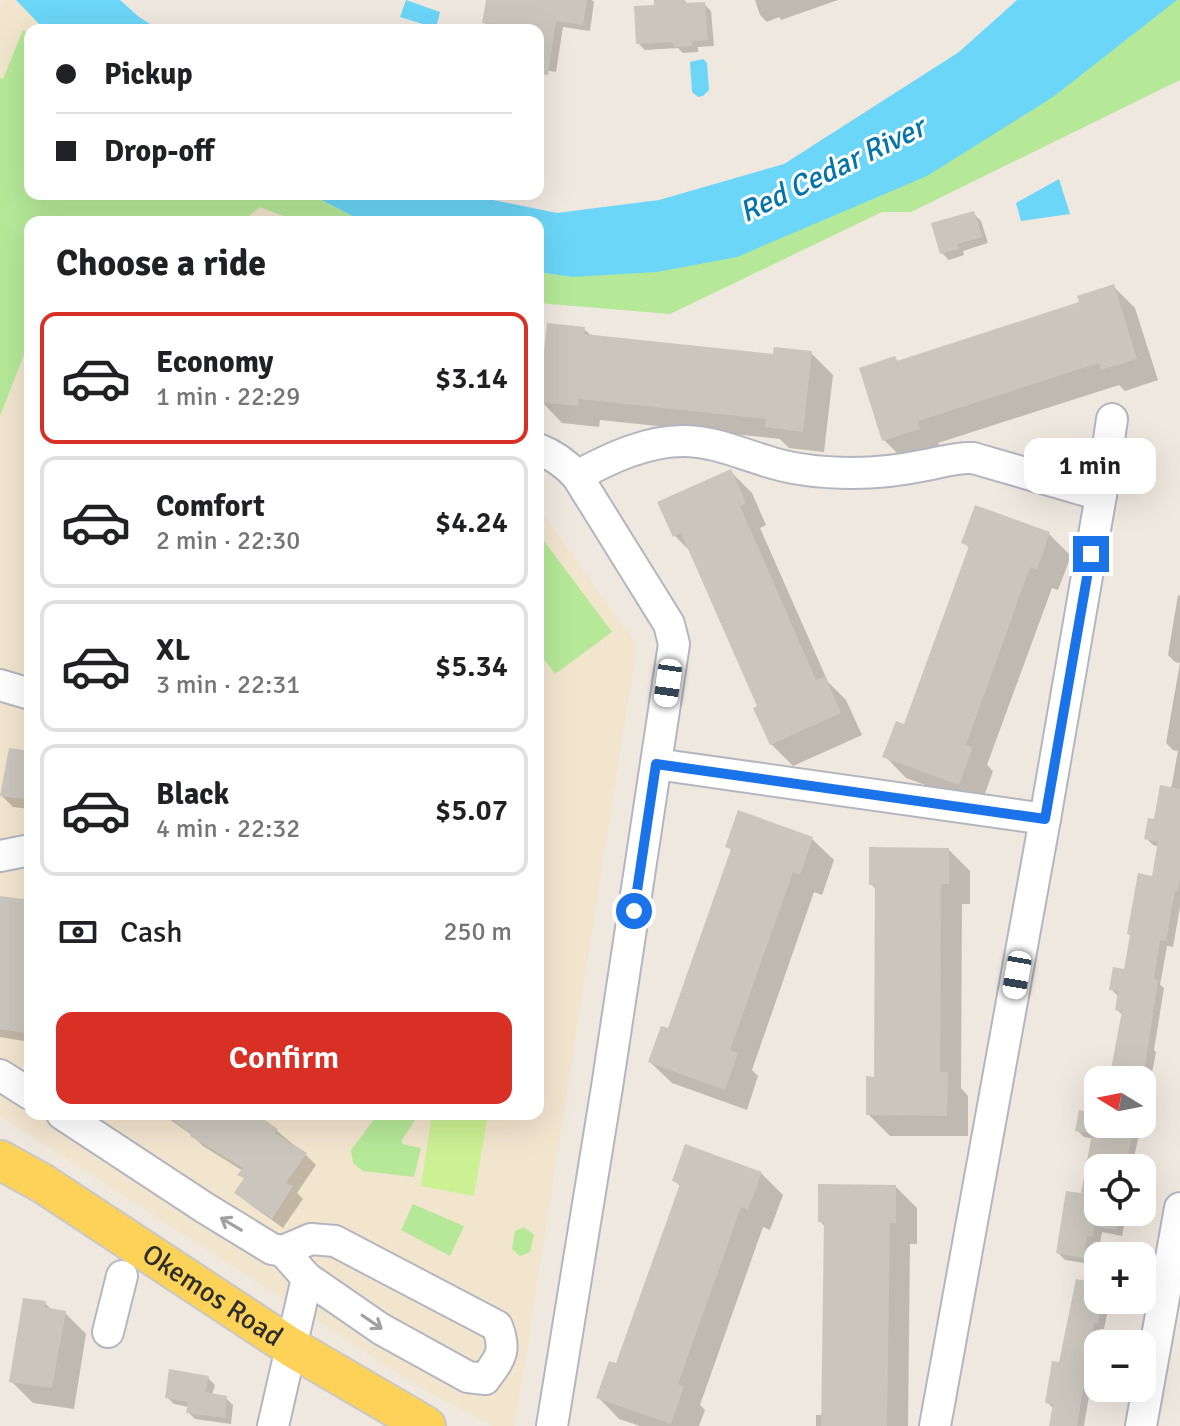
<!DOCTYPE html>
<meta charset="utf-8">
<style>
:root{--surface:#fff;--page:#f2f2f2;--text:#202124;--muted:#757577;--line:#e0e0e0;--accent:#d93025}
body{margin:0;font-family:Signika,sans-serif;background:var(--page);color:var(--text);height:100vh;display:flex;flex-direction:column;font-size:30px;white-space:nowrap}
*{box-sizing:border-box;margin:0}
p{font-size:26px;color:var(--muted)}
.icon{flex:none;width:44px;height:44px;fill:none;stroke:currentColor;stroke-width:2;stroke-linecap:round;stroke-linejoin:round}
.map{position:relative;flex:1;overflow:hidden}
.details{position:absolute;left:24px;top:216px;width:520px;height:904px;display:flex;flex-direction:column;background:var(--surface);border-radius:16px;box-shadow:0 8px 32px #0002}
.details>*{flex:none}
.banner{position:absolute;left:24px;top:24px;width:520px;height:176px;border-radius:16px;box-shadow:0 8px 32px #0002;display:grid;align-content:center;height:176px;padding:0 32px;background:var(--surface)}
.needle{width:52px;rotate:280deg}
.fabs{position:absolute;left:1084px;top:1066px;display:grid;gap:16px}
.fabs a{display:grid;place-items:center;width:72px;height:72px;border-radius:16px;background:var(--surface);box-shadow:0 8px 32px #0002;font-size:40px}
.end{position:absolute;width:36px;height:36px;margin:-18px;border:10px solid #1a73e8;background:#fff;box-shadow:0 0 0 4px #fff}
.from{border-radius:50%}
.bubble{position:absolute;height:56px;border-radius:16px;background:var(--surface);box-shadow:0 8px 32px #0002;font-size:26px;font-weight:600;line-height:56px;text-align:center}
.car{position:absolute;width:24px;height:48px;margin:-24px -12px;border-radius:10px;box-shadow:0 0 6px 2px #0007;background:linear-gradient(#fff 24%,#345 0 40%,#fff 0 76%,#345 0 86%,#fff 0)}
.banner b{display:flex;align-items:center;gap:28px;height:76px;font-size:30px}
.banner b+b{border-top:2px solid var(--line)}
.banner i{width:20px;height:20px;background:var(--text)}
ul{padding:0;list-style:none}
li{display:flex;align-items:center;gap:24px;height:132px;margin:0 16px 12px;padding:0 16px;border:4px solid var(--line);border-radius:16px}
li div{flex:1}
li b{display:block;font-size:30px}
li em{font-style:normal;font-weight:600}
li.active{border-color:var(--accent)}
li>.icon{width:72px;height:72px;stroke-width:1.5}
h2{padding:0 32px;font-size:36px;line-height:96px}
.pay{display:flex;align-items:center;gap:20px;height:88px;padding:0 32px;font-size:30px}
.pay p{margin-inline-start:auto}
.cta{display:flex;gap:16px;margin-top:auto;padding:16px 32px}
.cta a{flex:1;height:92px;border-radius:16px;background:var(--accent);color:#fff;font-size:32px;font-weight:600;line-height:92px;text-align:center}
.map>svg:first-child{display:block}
.education{fill:#f2e5ce}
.green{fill:#b5e998}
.pitch{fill:#cbf193}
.water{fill:#6bd6f8}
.shadow{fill:#0003}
.building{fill:#cbc6bd}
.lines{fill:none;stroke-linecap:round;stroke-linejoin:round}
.minor-casing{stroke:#b3b6c1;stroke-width:34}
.major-casing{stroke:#c8c8c8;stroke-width:42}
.minor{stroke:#fff;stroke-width:30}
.major{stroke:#fcd258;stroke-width:38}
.oneway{stroke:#a0a0a0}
.route{stroke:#1a73e8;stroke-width:10}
.labels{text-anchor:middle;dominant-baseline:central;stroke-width:6;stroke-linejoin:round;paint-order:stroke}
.street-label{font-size:28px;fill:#2d2d2d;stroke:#fff}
.water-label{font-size:30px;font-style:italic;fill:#0375ab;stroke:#fff}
</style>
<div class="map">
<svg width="1180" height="1426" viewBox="0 0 1180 1426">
<rect width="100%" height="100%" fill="#efe8df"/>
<path class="education" d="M2,0H16L45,30H30V194H310L364,222H30V1114H538V507L637,645L515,1426H493L422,1389L0,1116V11Z"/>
<g class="green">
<path d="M1154,0H1180V80L911,212H882L670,314L538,303V272L572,277Z"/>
<path d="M23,30L30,34V194H310L364,222H299L260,207L241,222H30V339L0,416V78L3,79Z"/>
<path d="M538,533L612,632L555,674L538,651Z"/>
<path d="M378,1114H419L402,1140V1144L421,1148L414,1177L363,1171L353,1163L351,1150Z"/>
<path d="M413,1204L464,1226L450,1256L401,1230Z"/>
<path d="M524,1227L534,1235L530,1252L520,1256L512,1249L515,1231Z"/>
</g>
<path class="pitch" d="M432,1114H488L474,1196L421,1186Z"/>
<g class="water">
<path d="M16,0H120L139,17L160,30H45Z"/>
<path d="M406,0L440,12L436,28L400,17Z"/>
<path d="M1017,0H1177L1053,97L927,176L737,257L657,272L572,277L538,272V222H364L310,194H464L557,213L659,200L784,164L959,52Z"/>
<path d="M703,59L707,63L709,90L703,96L698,97L692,92L690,62Z"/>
<path d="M1059,179L1070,214L1021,221L1016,203Z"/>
</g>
<g class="shadow">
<path d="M488,0H592L594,2L590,31L563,27L556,72L538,69V30L491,29L484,22Z"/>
<path d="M676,0H684L689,5L704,4L711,11L714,46L698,47V52L683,53L678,48L645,50L638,43Z"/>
<path d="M755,0H838L781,20L779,17L767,22L760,15Z"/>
<path d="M974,214L981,221L988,243L963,251L964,255L949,260L942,253Z"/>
<path d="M1113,286L1135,308L1158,380L1125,391L1119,385L938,443L941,450L906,462L884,440L895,358L899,362L1082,304Z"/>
<path d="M584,329L593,337L775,356L811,353L833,375L824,452L789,448L780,439L600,420L599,427L562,423L541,401Z"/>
<path d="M730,471L752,493L766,525L760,528L828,682L846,700L862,735L793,766L771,744L760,707L693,554L675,536Z"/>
<path d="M1049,534L1071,556L1058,590L1052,588L987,765L993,771L981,805L906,778L885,756L906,726L970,549L964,542Z"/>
<path d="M1178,595L1180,596V663L1175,662L1168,655Z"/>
<path d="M1180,663V907L1173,947L1167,946L1160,985L1164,988L1154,1050L1156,1052L1145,1110L1143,1109L1142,1117V1080H1118L1112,1074L1123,1015L1117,1010L1118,996L1111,989L1126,971L1154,878L1159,847L1153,845L1146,838L1171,789L1178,751L1173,750L1166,743Z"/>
<path d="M30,753V809L13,807L2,796Z"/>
<path d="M812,839L834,860L822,895L814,892L752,1070L758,1076L747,1110L672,1083L650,1062L669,1031L732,851L727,846Z"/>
<path d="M949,850L970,871V904H962L961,1088L968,1096V1136H890L868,1114L876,1079L877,890L871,884Z"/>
<path d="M25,893L30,894V1042L0,1037V898L23,901Z"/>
<path d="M162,1114H253L277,1131L306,1155L316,1165L297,1193L303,1199L283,1228L248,1203L237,1192L245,1179L240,1175L243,1171L203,1146L192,1135Z"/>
<path d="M1098,1116V1124H1141L1132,1168H1098V1212H1127L1122,1236L1102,1232L1100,1243L1094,1242L1090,1264L1065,1260L1058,1253L1083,1195L1093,1139L1084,1137L1077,1130Z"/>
<path d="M761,1173L783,1195L770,1230L763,1227L700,1405L705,1410L699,1426H640L619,1419L598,1397L617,1366L681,1187L675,1181Z"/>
<path d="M896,1187L917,1208V1244H910L908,1426H816V1415H823L826,1228L820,1221Z"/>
<path d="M1098,1285V1300H1110L1104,1329H1100L1084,1426H1051L1054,1409L1047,1402L1061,1365Z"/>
<path d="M45,1303L52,1310L65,1313L86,1334L74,1409L33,1403L11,1381Z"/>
<path d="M208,1378L215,1385L212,1395L226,1398L233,1405L231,1424L195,1419L188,1412L189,1407L174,1404L167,1397Z"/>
</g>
<g class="building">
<path d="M486,0H587L583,25L556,21L548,75L538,74V30L482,23Z"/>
<path d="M654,0H685V3L705,2L708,40L692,41V46L674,47L673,42L636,44L634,6L654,5Z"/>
<path d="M974,211L982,237L957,244L959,249L940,254L931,223Z"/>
<path d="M1114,284L1137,359L1101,370L1099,363L918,421L920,429L882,441L859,368L895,356L897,361L1079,302L1077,296Z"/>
<path d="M547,323L585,327L584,334L773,354L774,347L812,351L803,432L765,427L766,419L579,399L578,406L539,402Z"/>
<path d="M731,469L746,503L740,506L816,680L825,676L841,713L770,745L753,708L757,706L681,533L673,537L657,502Z"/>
<path d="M975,505L1050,532L1037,570L1030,567L966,745L973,747L959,785L882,757L896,721L904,724L969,546L961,543Z"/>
<path d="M9,748L30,751V800L0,796Z"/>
<path d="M1160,785L1180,789V878L1178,891H1175L1166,941L1160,940L1154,979L1158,980L1143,1080H1116L1117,1076L1110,1074L1122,1011L1115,1010L1118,991L1109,990L1113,967L1124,969L1130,935L1127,934L1138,873L1152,876L1158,842L1144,839L1148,818L1154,819Z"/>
<path d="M738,810L813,837L800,875L793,872L730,1050L738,1053L725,1090L648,1062L661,1026L668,1028L731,849L725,847Z"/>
<path d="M869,847L949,848V884H941L940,1072H948L947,1116L866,1115V1076L874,1077L875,885H869Z"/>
<path d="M0,896L30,900V1034L0,1029Z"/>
<path d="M1079,1110L1098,1114V1124H1135L1125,1168H1098V1212H1119L1116,1230L1095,1226L1093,1237L1087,1236L1084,1258L1056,1253L1066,1191L1081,1193L1092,1134L1075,1131Z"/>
<path d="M163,1114H256L278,1129L275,1133L307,1153L286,1183L293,1186L272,1219L234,1193L244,1178L237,1175L243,1168L190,1136L191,1133Z"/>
<path d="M685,1144L762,1172L748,1210L741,1207L678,1384L684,1387L671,1424L596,1398L609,1361L616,1363L680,1184L672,1181Z"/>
<path d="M818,1184L896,1185V1223H890L887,1426H821L824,1222H818Z"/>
<path d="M1076,1279L1098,1283V1300H1102L1098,1323H1094L1077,1426H1049L1053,1404L1045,1403L1052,1361L1059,1362Z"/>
<path d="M23,1298L46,1301L44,1307L66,1311L52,1388L9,1382Z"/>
<path d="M169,1369L209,1376L205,1392L227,1396L225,1418L186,1413L188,1402L165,1398Z"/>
</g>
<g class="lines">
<defs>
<g id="minor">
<path d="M538,449C554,455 566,464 577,476L669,624L674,644L607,1087L552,1426"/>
<path d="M577,476C610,458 648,440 686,441C714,442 737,452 763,460C791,470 823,473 853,473C877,473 902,470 926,465C942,462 957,457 973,458L1101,495"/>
<path d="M0,685L30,694"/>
<path d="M656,764L1045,819"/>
<path d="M0,856L30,850"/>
<path d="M0,1075L30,1094"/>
<path d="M62,1114L205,1208L272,1249L283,1251L311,1239L335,1241L497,1326C507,1352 500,1358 485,1379L468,1377L381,1329L307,1278L283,1251"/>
<path d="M108,1332L122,1276"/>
<path d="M273,1426L307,1278"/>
<path d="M935,1426L1045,819L1101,495L1112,419"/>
<path d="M1141,1426L1180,1208"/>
</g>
<g id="major">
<path id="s1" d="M0,1160L42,1183L291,1347L426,1426"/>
</g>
</defs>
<use href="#minor" class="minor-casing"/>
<use href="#major" class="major-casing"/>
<use href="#minor" class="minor"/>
<use href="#major" class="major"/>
</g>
<defs><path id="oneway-shaft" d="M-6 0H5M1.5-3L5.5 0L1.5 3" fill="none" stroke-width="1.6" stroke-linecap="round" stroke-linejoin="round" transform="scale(2)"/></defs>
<g class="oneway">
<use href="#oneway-shaft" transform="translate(231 1224) rotate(-149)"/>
<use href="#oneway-shaft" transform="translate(372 1322) rotate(34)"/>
</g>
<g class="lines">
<path class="route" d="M634,911L656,764L1045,819L1091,554"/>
</g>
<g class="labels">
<g class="street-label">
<text stroke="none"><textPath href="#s1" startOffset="252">Okemos Road</textPath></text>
</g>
<g class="water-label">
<text transform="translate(832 170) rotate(-26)">Red Cedar River</text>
</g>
</g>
</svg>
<div class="fabs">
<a><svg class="needle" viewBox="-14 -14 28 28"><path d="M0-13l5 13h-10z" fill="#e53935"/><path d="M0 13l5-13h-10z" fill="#757577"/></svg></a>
<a><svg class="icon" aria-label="locate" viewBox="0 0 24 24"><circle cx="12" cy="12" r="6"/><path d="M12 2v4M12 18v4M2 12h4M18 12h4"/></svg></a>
<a>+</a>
<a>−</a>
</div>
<i class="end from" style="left:634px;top:911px"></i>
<i class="end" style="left:1091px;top:554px"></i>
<div class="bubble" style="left:1024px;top:438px;width:132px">1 min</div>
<i class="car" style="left:668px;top:683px;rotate:188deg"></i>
<i class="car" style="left:1017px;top:975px;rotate:190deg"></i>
<div class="banner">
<b><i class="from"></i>Pickup</b>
<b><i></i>Drop-off</b>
</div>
<section class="details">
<h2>Choose a ride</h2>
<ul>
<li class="active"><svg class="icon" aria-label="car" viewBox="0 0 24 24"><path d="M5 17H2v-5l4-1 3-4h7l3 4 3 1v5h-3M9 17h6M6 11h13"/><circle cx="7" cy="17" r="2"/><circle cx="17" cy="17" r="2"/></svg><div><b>Economy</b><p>1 min · 22:29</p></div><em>$3.14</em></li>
<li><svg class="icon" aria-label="car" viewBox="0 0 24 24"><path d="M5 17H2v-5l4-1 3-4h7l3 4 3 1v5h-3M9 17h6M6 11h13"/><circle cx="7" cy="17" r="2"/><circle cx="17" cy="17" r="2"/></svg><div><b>Comfort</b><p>2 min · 22:30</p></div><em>$4.24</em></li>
<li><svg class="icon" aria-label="car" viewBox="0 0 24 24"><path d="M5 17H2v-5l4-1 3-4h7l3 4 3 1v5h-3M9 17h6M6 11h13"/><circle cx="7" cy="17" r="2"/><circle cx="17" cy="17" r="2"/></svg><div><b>XL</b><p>3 min · 22:31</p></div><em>$5.34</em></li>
<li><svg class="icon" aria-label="car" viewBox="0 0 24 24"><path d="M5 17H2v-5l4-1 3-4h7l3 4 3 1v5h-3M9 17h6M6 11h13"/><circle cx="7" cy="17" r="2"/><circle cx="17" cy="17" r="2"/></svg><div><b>Black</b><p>4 min · 22:32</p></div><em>$5.07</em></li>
</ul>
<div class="pay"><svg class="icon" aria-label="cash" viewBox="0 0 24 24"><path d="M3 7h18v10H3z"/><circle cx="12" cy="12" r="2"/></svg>Cash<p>250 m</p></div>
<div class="cta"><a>Confirm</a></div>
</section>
</div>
